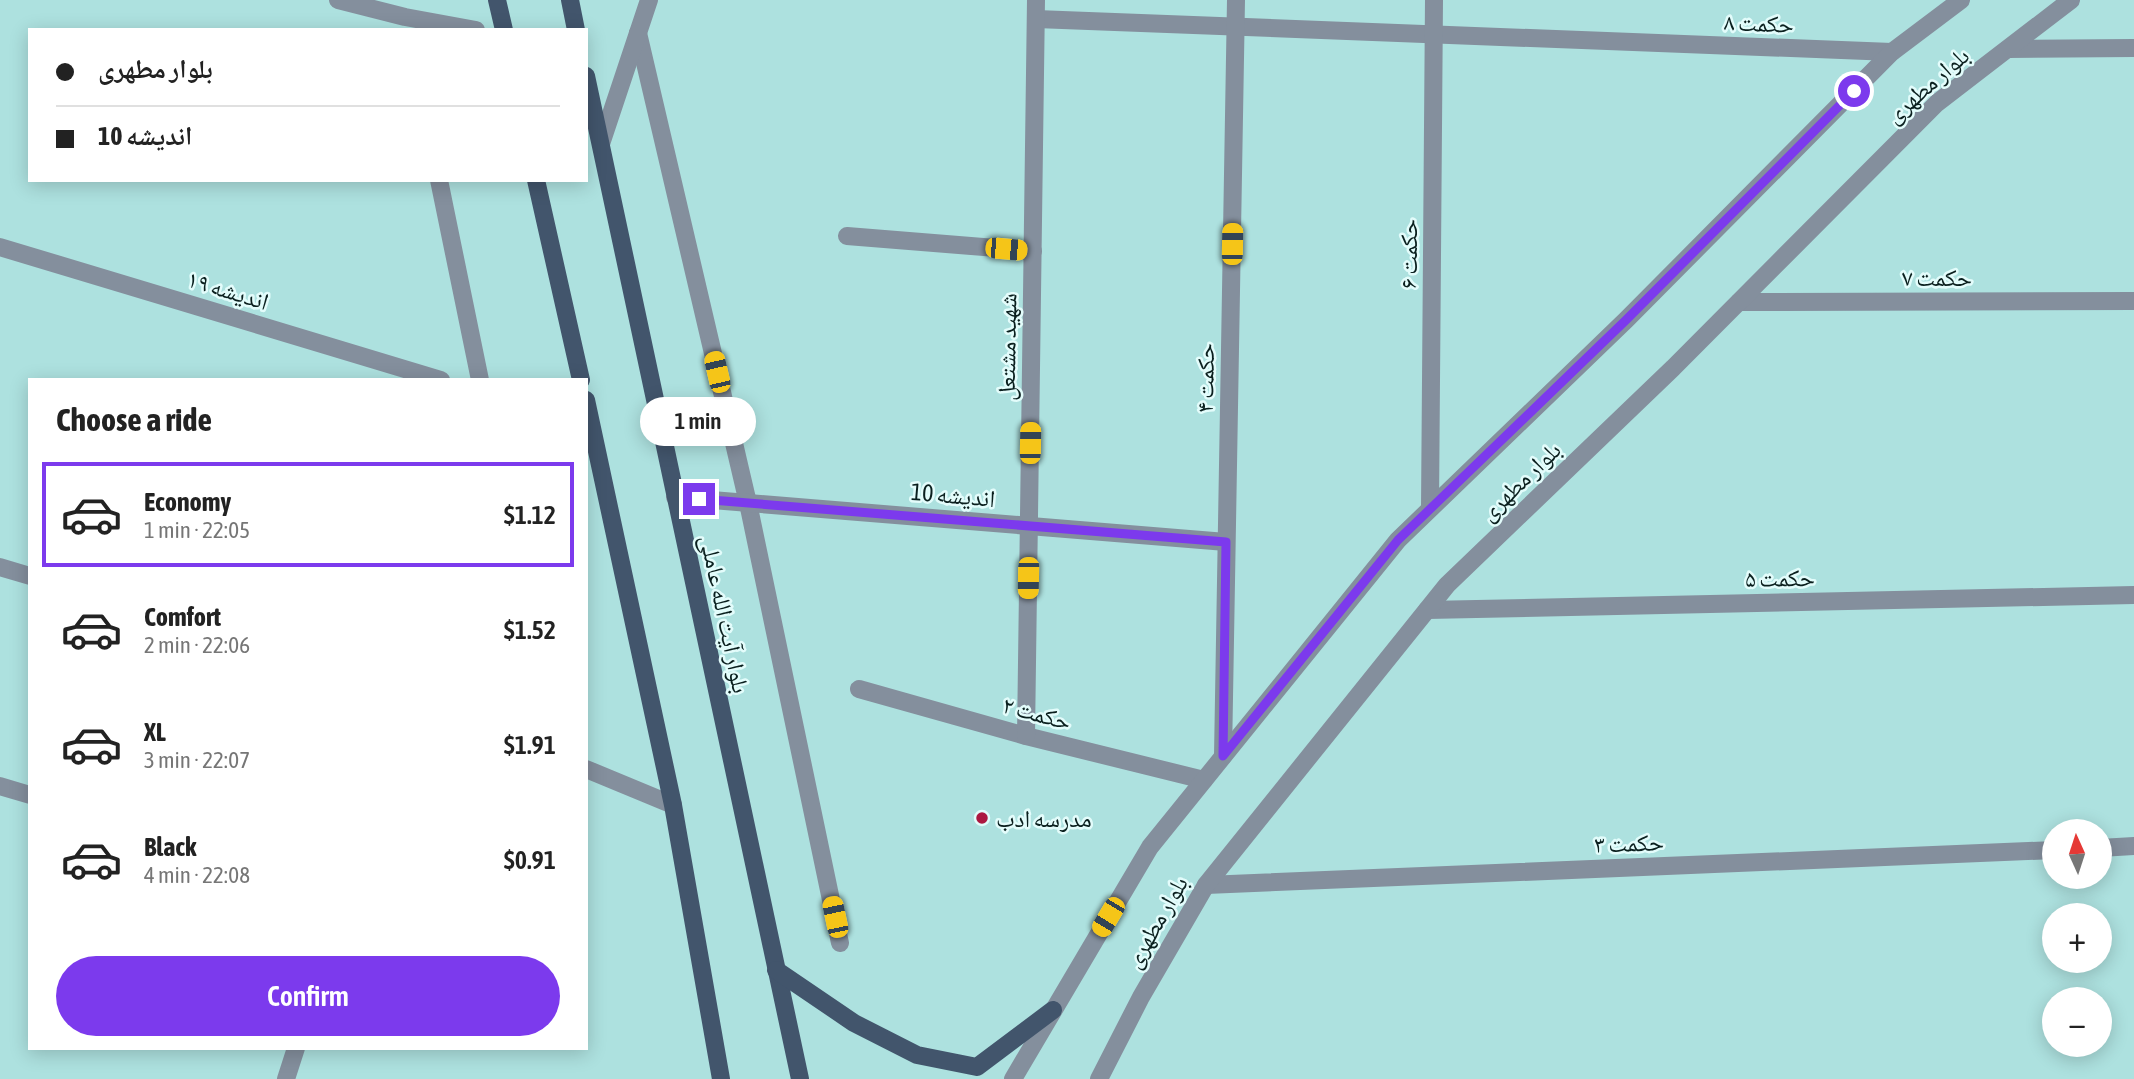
<!DOCTYPE html>
<meta charset="utf-8">
<style>
:root{--surface:#fff;--page:#f6f6f6;--text:#222;--muted:#767676;--line:#e0e0e0;--accent:#7c3aed}
body{margin:0;font-family:"Asap Condensed","Noto Naskh Arabic",sans-serif;background:var(--page);color:var(--text);height:100vh;display:flex;flex-direction:column;font-size:26px;white-space:nowrap}
*{box-sizing:border-box;margin:0}
p{font-size:23px;color:var(--muted)}
.icon{flex:none;width:38px;height:38px;fill:none;stroke:currentColor;stroke-width:2;stroke-linecap:round;stroke-linejoin:round}
.map{position:relative;flex:1;overflow:hidden}
.drawer{position:absolute;left:28px;top:378px;width:560px;height:672px;display:flex;flex-direction:column;background:var(--surface);border-radius:0px;box-shadow:0 4px 18px #0003}
.drawer>*{flex:none}
.top-card{position:absolute;left:28px;top:28px;width:560px;height:154px;border-radius:0px;box-shadow:0 4px 18px #0003;display:grid;align-content:center;height:154px;padding:0 28px;background:var(--surface)}
.needle{width:46px;rotate:357deg}
.tools{position:absolute;left:2042px;top:819px;display:grid;gap:14px}
.tools a{display:grid;place-items:center;width:70px;height:70px;border-radius:50%;background:var(--surface);box-shadow:0 4px 18px #0003;font-size:35px}
.end{position:absolute;width:32px;height:32px;margin:-16px;border:9px solid #7c3aed;background:#fff;box-shadow:0 0 0 4px #fff}
.from{border-radius:50%}
.bubble{position:absolute;height:49px;border-radius:24px;background:var(--surface);box-shadow:0 4px 18px #0003;font-size:23px;font-weight:600;line-height:49px;text-align:center}
.car{position:absolute;width:21px;height:42px;margin:-21px -10px;border-radius:9px;box-shadow:0 0 5px 2px #0007;background:linear-gradient(#f5c518 24%,#345 0 40%,#f5c518 0 76%,#345 0 86%,#f5c518 0)}
.top-card b{display:flex;align-items:center;gap:24px;height:66px;font-size:26px}
.top-card b+b{border-top:2px solid var(--line)}
.top-card i{width:18px;height:18px;background:var(--text)}
ul{padding:0;list-style:none}
li{display:flex;align-items:center;gap:21px;height:105px;margin:0 14px 10px;padding:0 14px;border:4px solid transparent;border-radius:0px}
li div{flex:1}
li b{display:block;font-size:26px}
li em{font-style:normal;font-weight:600}
li.active{border-color:var(--accent)}
li>.icon{width:63px;height:63px;stroke-width:1.5}
h2{padding:0 28px;font-size:32px;line-height:84px}
.cta{display:flex;gap:14px;margin-top:auto;padding:14px 28px}
.cta a{flex:1;height:80px;border-radius:42px;background:var(--accent);color:#fff;font-size:28px;font-weight:600;line-height:80px;text-align:center}
.map>svg:first-child{display:block}
.lines{fill:none;stroke-linecap:round;stroke-linejoin:round}
.minor{stroke:#848f9d;stroke-width:18}
.major{stroke:#42556c;stroke-width:18}
.route{stroke:#7c3aed;stroke-width:9}
.poi-dot{fill:#ac1841;stroke:#e3fcfb;stroke-width:2.5}
.labels{text-anchor:middle;dominant-baseline:central;stroke-width:5;stroke-linejoin:round;paint-order:stroke}
.street-label{font-size:24px;fill:#0a1f1e;stroke:#e3fcfb}
.poi-label{font-size:24px;fill:#0a1f1e;stroke:#e3fcfb;text-anchor:start}
</style>
<div class="map">
<svg width="2134" height="1079" viewBox="0 0 2134 1079">
<rect width="100%" height="100%" fill="#ade1df"/>
<g class="lines">
<g class="minor">
<path d="M338,0L405,17L476,30"/>
<path d="M1036,19L1892,52"/>
<path d="M638,33L748,503L840,943"/>
<path d="M2008,49L2134,48"/>
<path d="M601,144L649,0"/>
<path d="M439,180L480,380"/>
<path d="M847,236L1033,251"/>
<path d="M0,247L441,380"/>
<path d="M1739,302L2134,301"/>
<path d="M675,497L1226,542"/>
<path d="M1430,508L1434,0"/>
<path d="M0,567L30,576"/>
<path d="M1427,610L2134,595"/>
<path d="M859,689L1026,736L1204,780"/>
<path d="M1026,736L1036,0"/>
<path d="M1223,756L1236,0"/>
<path d="M586,769L673,805"/>
<path d="M0,786L30,795"/>
<path d="M2100,848L2134,846"/>
<path d="M1206,885L2054,850"/>
<path d="M286,1079L296,1048"/>
<path d="M1013,1079L1150,847L1398,540L1626,320L1892,52L1961,0"/>
<path d="M1099,1079L1141,997L1206,885L1447,585L1673,368L1937,103L2071,0"/>
</g>
<g class="major">
<path d="M497,0L504,30"/>
<path d="M570,0L576,30"/>
<path d="M586,76L800,1079"/>
<path d="M536,180L581,380"/>
<path d="M586,400L673,805L721,1079"/>
<path d="M776,970L854,1023L917,1055L977,1067L1053,1010"/>
</g>
</g>
<g class="lines">
<path class="route" d="M699,499L1226,542L1223,756L1398,540L1626,320L1854,91"/>
</g>
<circle class="poi-dot" cx="982" cy="818" r="7"/>
<g class="labels">
<g class="street-label">
<text transform="translate(1759 23) rotate(2)">حکمت ۸</text>
<text transform="translate(1927 85) rotate(-41)">بلوار مطهری</text>
<text transform="translate(1408 254) rotate(-90)">حکمت ۶</text>
<text x="1937" y="277">حکمت ۷</text>
<text transform="translate(228 290) rotate(17)">اندیشه ۱۹</text>
<text transform="translate(1007 347) rotate(-89)">شهید مشتعل</text>
<text transform="translate(1205 378) rotate(-89)">حکمت ۴</text>
<text transform="translate(1520 481) rotate(-44)">بلوار مطهری</text>
<text transform="translate(953 495) rotate(5)">اندیشه 10</text>
<text transform="translate(1780 578) rotate(-1)">حکمت ۵</text>
<text transform="translate(725 614) rotate(78)">بلوار آیت‌ الله عاملی</text>
<text transform="translate(1037 713) rotate(15)">حکمت ۲</text>
<text transform="translate(1629 843) rotate(-2)">حکمت ۳</text>
<text transform="translate(1156 922) rotate(-60)">بلوار مطهری</text>
</g>
<g class="poi-label">
<text x="996" y="818">مدرسه ادب</text>
</g>
</g>
</svg>
<div class="tools">
<a><svg class="needle" viewBox="-14 -14 28 28"><path d="M0-13l5 13h-10z" fill="#e53935"/><path d="M0 13l5-13h-10z" fill="#767676"/></svg></a>
<a>+</a>
<a>−</a>
</div>
<i class="end from" style="left:1854px;top:91px"></i>
<i class="end" style="left:699px;top:499px"></i>
<div class="bubble" style="left:640px;top:397px;width:116px">1 min</div>
<i class="car" style="left:1232px;top:244px;rotate:1deg"></i>
<i class="car" style="left:1006px;top:249px;rotate:95deg"></i>
<i class="car" style="left:717px;top:372px;rotate:347deg"></i>
<i class="car" style="left:1030px;top:443px;rotate:1deg"></i>
<i class="car" style="left:1028px;top:578px;rotate:181deg"></i>
<i class="car" style="left:835px;top:917px;rotate:348deg"></i>
<i class="car" style="left:1108px;top:917px;rotate:211deg"></i>
<div class="top-card">
<b><i class="from"></i>بلوار مطهری</b>
<b><i></i>اندیشه 10</b>
</div>
<section class="drawer">
<h2>Choose a ride</h2>
<ul>
<li class="active"><svg class="icon" aria-label="car" viewBox="0 0 24 24"><path d="M5 17H2v-5l4-1 3-4h7l3 4 3 1v5h-3M9 17h6M6 11h13"/><circle cx="7" cy="17" r="2"/><circle cx="17" cy="17" r="2"/></svg><div><b>Economy</b><p>1 min · 22:05</p></div><em>$1.12</em></li>
<li><svg class="icon" aria-label="car" viewBox="0 0 24 24"><path d="M5 17H2v-5l4-1 3-4h7l3 4 3 1v5h-3M9 17h6M6 11h13"/><circle cx="7" cy="17" r="2"/><circle cx="17" cy="17" r="2"/></svg><div><b>Comfort</b><p>2 min · 22:06</p></div><em>$1.52</em></li>
<li><svg class="icon" aria-label="car" viewBox="0 0 24 24"><path d="M5 17H2v-5l4-1 3-4h7l3 4 3 1v5h-3M9 17h6M6 11h13"/><circle cx="7" cy="17" r="2"/><circle cx="17" cy="17" r="2"/></svg><div><b>XL</b><p>3 min · 22:07</p></div><em>$1.91</em></li>
<li><svg class="icon" aria-label="car" viewBox="0 0 24 24"><path d="M5 17H2v-5l4-1 3-4h7l3 4 3 1v5h-3M9 17h6M6 11h13"/><circle cx="7" cy="17" r="2"/><circle cx="17" cy="17" r="2"/></svg><div><b>Black</b><p>4 min · 22:08</p></div><em>$0.91</em></li>
</ul>
<div class="cta"><a>Confirm</a></div>
</section>
</div>
